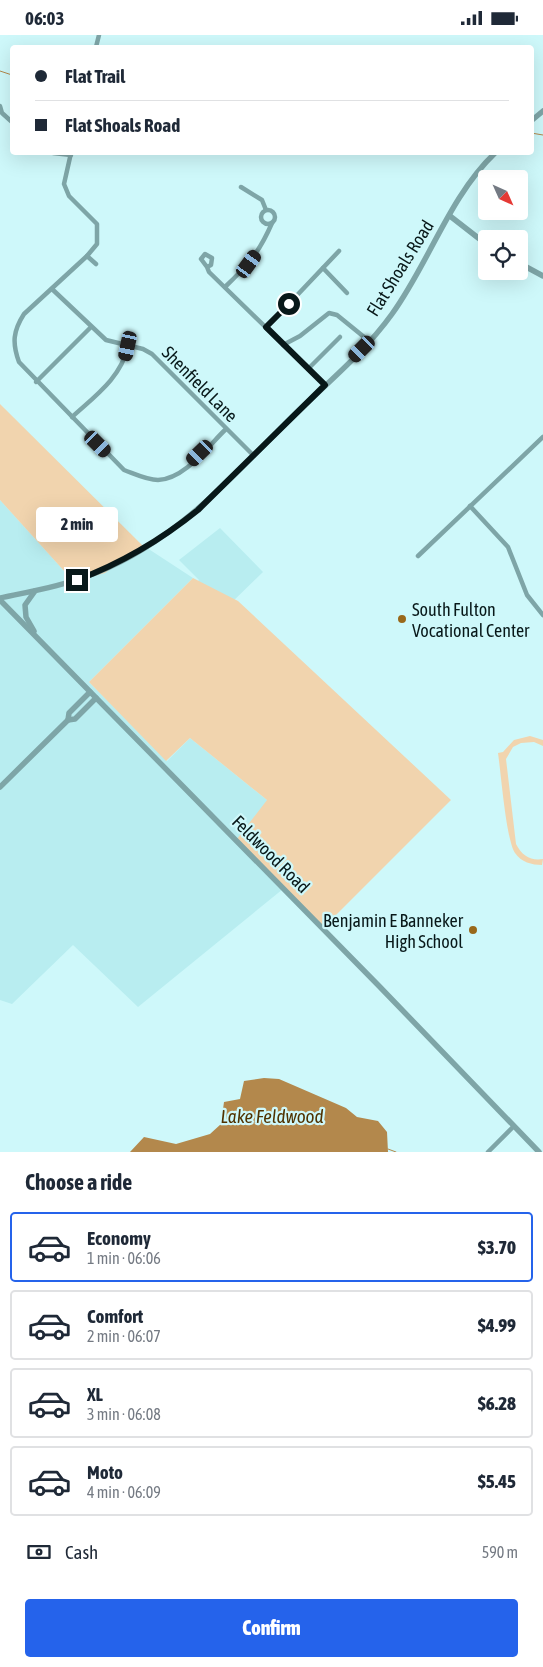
<!DOCTYPE html>
<meta charset="utf-8">
<style>
:root{--surface:#fff;--page:#f2f2f3;--text:#1f2937;--muted:#747a83;--line:#e0e1e3;--accent:#2563eb}
body{margin:0;font-family:"Asap Condensed",sans-serif;background:var(--page);color:var(--text);height:100vh;display:flex;flex-direction:column;font-size:19px;white-space:nowrap}
*{box-sizing:border-box;margin:0}
p{font-size:16px;color:var(--muted)}
.icon{flex:none;width:28px;height:28px;fill:none;stroke:currentColor;stroke-width:2;stroke-linecap:round;stroke-linejoin:round}
.map{position:relative;height:1117px;overflow:hidden}
.panel{display:flex;flex-direction:column;background:var(--surface);flex:1}
.panel>*{flex:none}
.hud{position:absolute;left:10px;top:10px;width:524px;height:110px;border-radius:5px;box-shadow:0 5px 20px #0002;display:grid;align-content:center;height:110px;padding:0 25px;background:var(--surface)}
.needle{width:32px;rotate:135deg}
.controls{position:absolute;left:478px;top:135px;display:grid;gap:10px}
.controls a{display:grid;place-items:center;width:50px;height:50px;border-radius:5px;background:var(--surface);box-shadow:0 5px 20px #0002;font-size:25px}
.end{position:absolute;width:22px;height:22px;margin:-11px;border:6px solid #081819;background:#fff;box-shadow:0 0 0 2px #fff}
.from{border-radius:50%}
.bubble{position:absolute;height:35px;border-radius:5px;background:var(--surface);box-shadow:0 5px 20px #0002;font-size:16px;font-weight:800;line-height:35px;text-align:center}
.car{position:absolute;width:15px;height:30px;margin:-15px -8px;border-radius:6px;box-shadow:0 0 4px 1px #0007;background:linear-gradient(#222 24%,#8ab4d8 0 40%,#222 0 76%,#8ab4d8 0 86%,#222 0)}
.hud b{display:flex;align-items:center;gap:18px;height:48px;font-size:19px}
.hud b+b{border-top:1px solid var(--line)}
.hud i{width:12px;height:12px;background:var(--text)}
ul{padding:0;list-style:none}
li{display:flex;align-items:center;gap:15px;height:70px;margin:0 10px 8px;padding:0 15px;border:2px solid var(--line);border-radius:5px}
li div{flex:1}
li b{display:block;font-size:19px}
li em{font-style:normal;font-weight:800}
li.active{border-color:var(--accent)}
li>.icon{width:45px;height:45px;stroke-width:1.5}
h2{padding:0 25px;font-size:22px;line-height:60px}
.pay{display:flex;align-items:center;gap:12px;height:55px;padding:0 25px;font-size:19px}
.pay p{margin-inline-start:auto}
.primary-button{display:flex;gap:10px;margin-top:auto;padding:10px 25px}
.primary-button a{flex:1;height:58px;border-radius:5px;background:var(--accent);color:#fff;font-size:20px;font-weight:800;line-height:58px;text-align:center}
.status{display:flex;justify-content:space-between;align-items:center;height:35px;padding:0 25px;background:var(--surface);direction:ltr}
.status svg{height:14px;fill:currentColor}
.map>svg:first-child{display:block}
.built{fill:#b8edf0}
.green{fill:#f1d4ae}
.water{fill:#b3884c}
.lines{fill:none;stroke-linecap:round;stroke-linejoin:round}
.stream{stroke:#b3884c;stroke-width:1}
.minor{stroke:#7ea5a7;stroke-width:4.5}
.tertiary{stroke:#7ea5a7;stroke-width:5.5}
.route{stroke:#081819;stroke-width:6}
.poi-dot{fill:#99681a;stroke:#cef8fa;stroke-width:2}
.labels{text-anchor:middle;dominant-baseline:central;stroke-width:4.5;stroke-linejoin:round;paint-order:stroke}
.street-label{font-size:18px;fill:#081819;stroke:#cef8fa}
.poi-label{font-size:18px;fill:#081819;stroke:#cef8fa;text-anchor:start}
.water-label{font-size:19px;font-style:italic;fill:#503200;stroke:#cef8fa}
</style>
<div class="status"><b>06:03</b><svg viewBox="0 0 49 12"><path d="M0 12V9h3v3zM5 12V6h3v6zM10 12V3h3v9zM15 12V0h3v12zM26 1h20v11H26zM47 4h2v5h-2z"/></svg></div>
<div class="map">
<svg width="543" height="1117" viewBox="0 0 543 1117">
<rect width="100%" height="100%" fill="#cef8fa"/>
<g class="built">
<path d="M0,465L74,547L144,511L193,543L89,647L167,726L190,703L267,765L283,854L138,972L73,910L12,969L0,965Z"/>
<path d="M220,493L263,537L186,612L157,584L199,545L179,525Z"/>
</g>
<g class="green">
<path d="M0,369L143,511L105,538L74,547L0,465Z"/>
<path d="M193,543L238,566L451,765L323,893L237,804L267,765L190,703L166,726L89,647Z"/>
<path d="M530,701L543,705V711L534,707L521,708L513,712L506,724L516,809C522,821 531,826 543,824L542,830C532,830 521,827 515,818C506,804 501,738 498,718L503,717L514,705Z"/>
</g>
<path class="water" d="M264,1043L279,1044L346,1073L357,1082L378,1086L387,1097L388,1117H130L144,1102L176,1109L210,1099L221,1089L224,1067L240,1064L244,1046Z"/>
<g class="lines">
<g class="stream">
<path d="M0,36L12,40"/>
<path d="M531,98L543,100"/>
<path d="M388,1114L396,1117"/>
</g>
<g class="minor">
<path d="M96,12L99,0"/>
<path d="M0,71L2,78L12,87"/>
<path d="M53,118L71,120"/>
<path d="M71,118L64,149L69,161L97,189V209L87,221L24,279C13,296 12,308 19,327L124,435C135,439 147,445 158,445C185,444 208,411 226,394"/>
<path d="M241,152L262,165L266,175"/>
<circle cx="268" cy="182" r="7"/>
<path d="M87,221L96,229"/>
<path d="M207,232L201,224L205,219L212,223L211,230L207,232L209,237L325,350"/>
<path d="M323,233L347,258"/>
<path d="M225,252C248,230 259,218 272,188"/>
<path d="M52,254L106,305L143,314L152,319L253,420"/>
<path d="M266,293L339,216"/>
<path d="M283,310L300,301L329,278L337,280L369,306"/>
<path d="M308,334L340,302"/>
<path d="M36,347L91,292"/>
<path d="M72,382C95,361 121,343 128,311"/>
<path d="M470,471L508,512L527,560L543,580"/>
<path d="M418,521L543,402"/>
<path d="M488,1117L514,1091"/>
</g>
<g class="tertiary">
<path d="M531,86L543,76"/>
<path d="M450,181L486,209"/>
<path d="M519,228L543,241"/>
<path d="M0,563C33,556 67,550 98,537C177,505 233,441 292,382C326,349 364,318 392,279C429,228 449,162 495,118"/>
<path d="M0,565L379,951L539,1117"/>
<path d="M34,596L26,582L25,570L35,556"/>
<path d="M68,685L75,684L96,663"/>
<path d="M0,752L68,685L69,678L90,657"/>
</g>
</g>
<g class="lines">
<path class="route" d="M77,545C122,528 161,505 198,475L325,350L266,292L289,269"/>
</g>
<g class="poi-dot">
<circle cx="402" cy="584" r="5"/>
<circle cx="473" cy="895" r="5"/>
</g>
<g class="labels">
<g class="street-label">
<text transform="translate(400 233) rotate(-58)">Flat Shoals Road</text>
<text transform="translate(200 349) rotate(45)">Shenfield Lane</text>
<text transform="translate(271 819) rotate(45)">Feldwood Road</text>
</g>
<g class="poi-label">
<text x="412" y="574">South Fulton<tspan x="412" dy="21">Vocational Center</tspan></text>
<text x="463" y="885" text-anchor="end">Benjamin E Banneker<tspan x="463" dy="21">High School</tspan></text>
</g>
<g class="water-label">
<text x="272" y="1081">Lake Feldwood</text>
</g>
</g>
</svg>
<div class="controls">
<a><svg class="needle" viewBox="-14 -14 28 28"><path d="M0-13l5 13h-10z" fill="#e53935"/><path d="M0 13l5-13h-10z" fill="#747a83"/></svg></a>
<a><svg class="icon" aria-label="locate" viewBox="0 0 24 24"><circle cx="12" cy="12" r="6"/><path d="M12 2v4M12 18v4M2 12h4M18 12h4"/></svg></a>
</div>
<i class="end from" style="left:289px;top:269px"></i>
<i class="end" style="left:77px;top:545px"></i>
<div class="bubble" style="left:36px;top:472px;width:82px">2 min</div>
<i class="car" style="left:249px;top:229px;rotate:36deg"></i>
<i class="car" style="left:128px;top:311px;rotate:192deg"></i>
<i class="car" style="left:362px;top:314px;rotate:225deg"></i>
<i class="car" style="left:98px;top:409px;rotate:135deg"></i>
<i class="car" style="left:200px;top:418px;rotate:226deg"></i>
<div class="hud">
<b><i class="from"></i>Flat Trail</b>
<b><i></i>Flat Shoals Road</b>
</div>
</div>
<section class="panel">
<h2>Choose a ride</h2>
<ul>
<li class="active"><svg class="icon" aria-label="car" viewBox="0 0 24 24"><path d="M5 17H2v-5l4-1 3-4h7l3 4 3 1v5h-3M9 17h6M6 11h13"/><circle cx="7" cy="17" r="2"/><circle cx="17" cy="17" r="2"/></svg><div><b>Economy</b><p>1 min · 06:06</p></div><em>$3.70</em></li>
<li><svg class="icon" aria-label="car" viewBox="0 0 24 24"><path d="M5 17H2v-5l4-1 3-4h7l3 4 3 1v5h-3M9 17h6M6 11h13"/><circle cx="7" cy="17" r="2"/><circle cx="17" cy="17" r="2"/></svg><div><b>Comfort</b><p>2 min · 06:07</p></div><em>$4.99</em></li>
<li><svg class="icon" aria-label="car" viewBox="0 0 24 24"><path d="M5 17H2v-5l4-1 3-4h7l3 4 3 1v5h-3M9 17h6M6 11h13"/><circle cx="7" cy="17" r="2"/><circle cx="17" cy="17" r="2"/></svg><div><b>XL</b><p>3 min · 06:08</p></div><em>$6.28</em></li>
<li><svg class="icon" aria-label="car" viewBox="0 0 24 24"><path d="M5 17H2v-5l4-1 3-4h7l3 4 3 1v5h-3M9 17h6M6 11h13"/><circle cx="7" cy="17" r="2"/><circle cx="17" cy="17" r="2"/></svg><div><b>Moto</b><p>4 min · 06:09</p></div><em>$5.45</em></li>
</ul>
<div class="pay"><svg class="icon" aria-label="cash" viewBox="0 0 24 24"><path d="M3 7h18v10H3z"/><circle cx="12" cy="12" r="2"/></svg>Cash<p>590 m</p></div>
<div class="primary-button"><a>Confirm</a></div>
</section>
